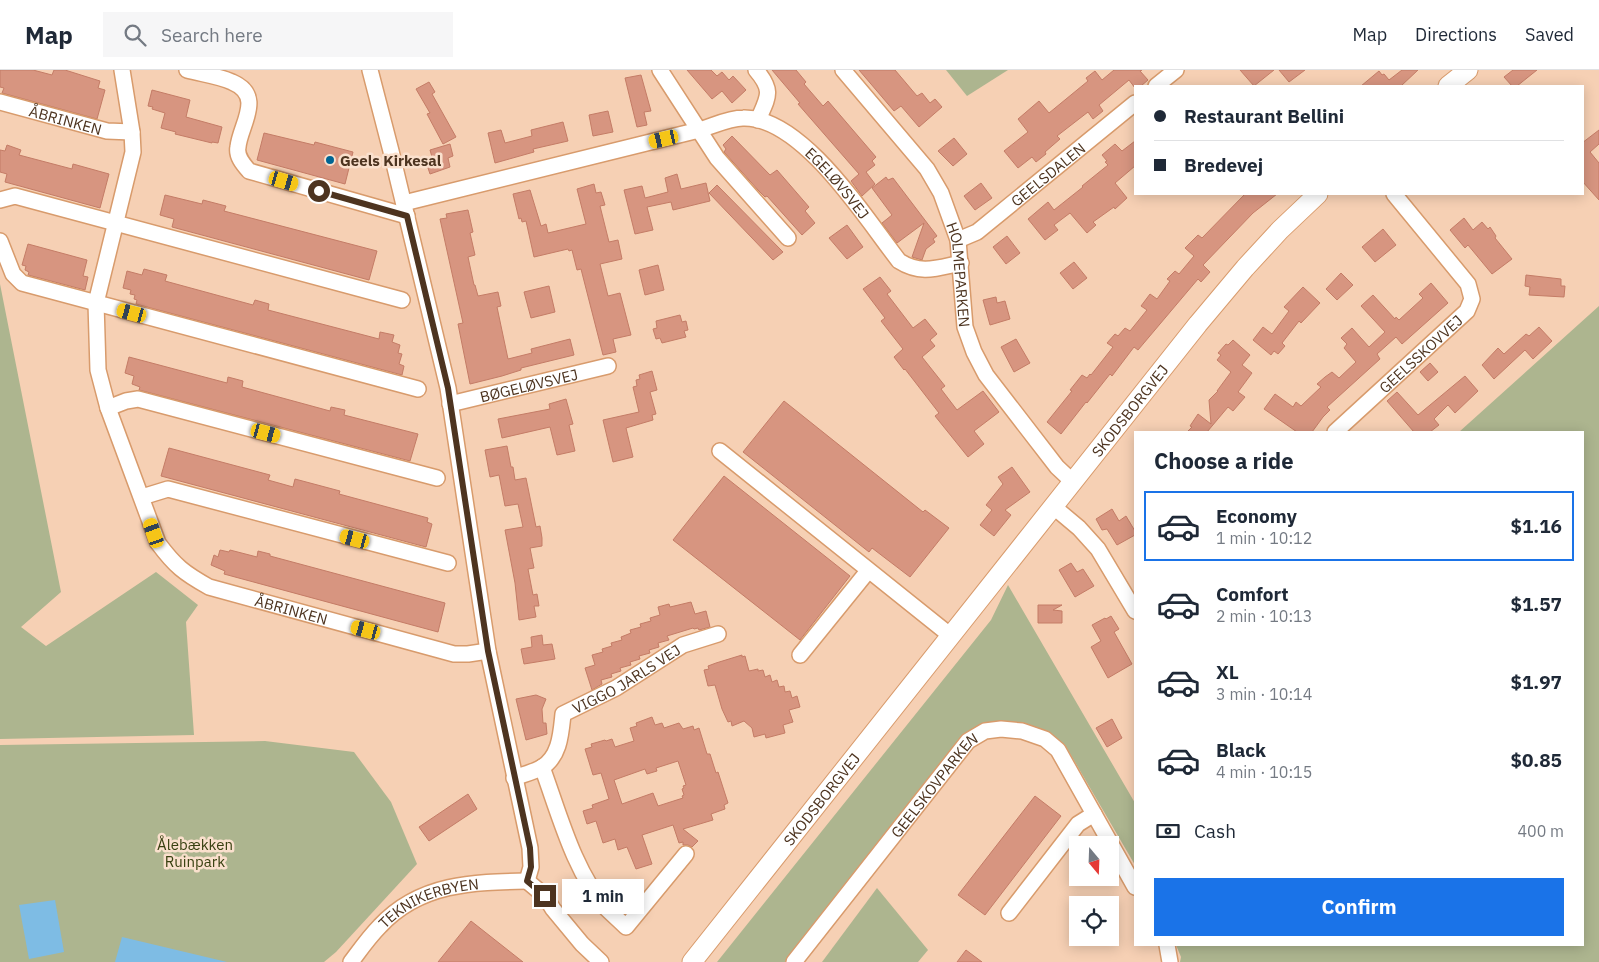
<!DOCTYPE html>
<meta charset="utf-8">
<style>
:root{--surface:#fff;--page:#f6f6f7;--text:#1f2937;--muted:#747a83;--line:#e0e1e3;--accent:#1a73e8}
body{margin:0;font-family:"IBM Plex Sans",sans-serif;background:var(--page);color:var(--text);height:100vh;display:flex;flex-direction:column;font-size:19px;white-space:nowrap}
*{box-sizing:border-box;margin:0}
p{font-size:16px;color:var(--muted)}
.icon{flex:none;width:28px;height:28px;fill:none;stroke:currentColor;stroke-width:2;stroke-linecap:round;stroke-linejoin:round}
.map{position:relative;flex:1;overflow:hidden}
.drawer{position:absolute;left:1134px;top:361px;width:450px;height:515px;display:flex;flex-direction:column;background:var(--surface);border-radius:0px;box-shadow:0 2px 12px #0003}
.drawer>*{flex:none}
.guide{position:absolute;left:1134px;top:15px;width:450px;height:110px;border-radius:0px;box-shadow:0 2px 12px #0003;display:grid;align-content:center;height:110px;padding:0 20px;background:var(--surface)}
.needle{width:32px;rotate:161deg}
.tools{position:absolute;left:1069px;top:766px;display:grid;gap:10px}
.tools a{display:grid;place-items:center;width:50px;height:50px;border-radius:0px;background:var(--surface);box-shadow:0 2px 12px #0003;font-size:25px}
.end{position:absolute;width:22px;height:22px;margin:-11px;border:6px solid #4d3420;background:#fff;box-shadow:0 0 0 2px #fff}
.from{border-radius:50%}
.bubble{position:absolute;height:35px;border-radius:0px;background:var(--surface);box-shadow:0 2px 12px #0003;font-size:16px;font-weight:800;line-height:35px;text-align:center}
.car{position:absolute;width:15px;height:30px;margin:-15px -8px;border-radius:6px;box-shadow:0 0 4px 1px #0007;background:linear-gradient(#f5c518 24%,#345 0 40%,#f5c518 0 76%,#345 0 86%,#f5c518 0)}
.guide b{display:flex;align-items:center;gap:18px;height:48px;font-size:19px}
.guide b+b{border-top:1px solid var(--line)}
.guide i{width:12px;height:12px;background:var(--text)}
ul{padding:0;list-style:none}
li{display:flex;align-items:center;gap:15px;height:70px;margin:0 10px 8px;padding:0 10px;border:2px solid transparent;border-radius:0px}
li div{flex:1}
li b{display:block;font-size:19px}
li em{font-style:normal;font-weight:800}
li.on{border-color:var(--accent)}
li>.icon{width:45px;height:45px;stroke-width:1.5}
h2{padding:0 20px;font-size:22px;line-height:60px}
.pay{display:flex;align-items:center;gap:12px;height:55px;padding:0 20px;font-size:19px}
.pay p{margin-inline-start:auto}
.button{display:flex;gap:10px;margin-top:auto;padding:10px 20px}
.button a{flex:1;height:58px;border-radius:0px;background:var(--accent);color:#fff;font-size:20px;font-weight:800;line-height:58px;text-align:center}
header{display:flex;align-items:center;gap:30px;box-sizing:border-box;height:70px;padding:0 25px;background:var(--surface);border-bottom:1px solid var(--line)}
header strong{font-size:24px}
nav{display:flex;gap:28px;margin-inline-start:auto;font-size:18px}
.search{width:350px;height:45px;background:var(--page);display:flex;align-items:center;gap:12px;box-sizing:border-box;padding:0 18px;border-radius:0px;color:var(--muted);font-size:19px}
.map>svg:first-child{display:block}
.green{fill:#adb58f}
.water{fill:#7ebce4}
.building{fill:#d79580;stroke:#c47c66;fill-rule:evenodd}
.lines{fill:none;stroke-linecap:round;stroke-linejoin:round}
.minor-casing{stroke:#d89b6c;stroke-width:18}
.tertiary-casing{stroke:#d89b6c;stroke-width:21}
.minor{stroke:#fff;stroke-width:15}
.tertiary{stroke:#fff;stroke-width:19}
.route{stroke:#4d3420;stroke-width:6}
.poi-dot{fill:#006594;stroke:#fae0cd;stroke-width:2}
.labels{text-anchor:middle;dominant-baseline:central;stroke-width:5;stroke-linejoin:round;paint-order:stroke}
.street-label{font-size:15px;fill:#4d3420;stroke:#fae0cd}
.poi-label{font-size:15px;font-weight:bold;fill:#4d3420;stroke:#fae0cd;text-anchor:start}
.park-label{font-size:15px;fill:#384010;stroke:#fae0cd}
</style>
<header>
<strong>Map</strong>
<div class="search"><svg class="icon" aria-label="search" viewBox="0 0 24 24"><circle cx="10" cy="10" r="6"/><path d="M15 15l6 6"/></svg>Search here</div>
<nav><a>Map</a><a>Directions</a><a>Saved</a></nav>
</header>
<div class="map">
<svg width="1599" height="892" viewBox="0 0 1599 892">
<rect width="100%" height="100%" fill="#f6d0b4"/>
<g class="green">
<path d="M946,0H1008L967,26Z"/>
<path d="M0,214L61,522L21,557L46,576L156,502L198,535L186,552L194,665L0,669Z"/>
<path d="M1599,236V892H1180L1181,887L1176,875H1582V362H1459Z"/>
<path d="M1008,515L1135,733V795L1065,675L1046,662L1009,652L984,655L966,666L786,892H717L991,550Z"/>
<path d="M265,671L354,682L391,732L417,794L336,882L324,892H0V675Z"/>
<path d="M877,818L928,880L918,892H822Z"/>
</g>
<g class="water">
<path d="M55,830L64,882L29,889L19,835Z"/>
<path d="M122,867L227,892H115Z"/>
</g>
<g class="building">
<path d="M0,0H33L52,5L54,0H65L100,11L98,18L105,20L97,49L2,23L4,18L0,17Z"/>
<path d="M687,0H711L717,6L722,2L729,10L733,6L746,20L732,33L722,21L712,29Z"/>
<path d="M772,0H796L806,12L804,14L823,36L828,31L876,87L872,91L875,95L866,102L875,114L862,126L851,111L859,104L798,34L800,33Z"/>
<path d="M859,0H895L917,26L922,23L930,33L935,29L942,37L919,57L901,36L894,41Z"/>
<path d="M1114,0H1142L1140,1L1148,10L1141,16H1135V18L1129,10L1099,35L1103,41L1093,49L1088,42L1057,66L1060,69L1045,82L1046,84L1036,92L1032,87L1018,98L1004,81L1028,62L1018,49L1039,31L1049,43L1088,11L1086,8L1095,1L1102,10Z"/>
<path d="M1240,0H1274L1254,16Z"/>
<path d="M1279,0H1305L1289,12Z"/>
<path d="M1402,0H1418L1401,16H1361L1379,1L1382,5L1384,4L1389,10Z"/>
<path d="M1513,0H1537L1517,16H1512L1504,7Z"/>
<path d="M641,5L651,41L644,42L647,55L637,57L625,8Z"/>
<path d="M429,12L435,22L432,24L456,67L443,74L427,44L430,43L416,19Z"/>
<path d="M152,20L190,30L186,47L222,57L218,73L212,72V73L175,64L176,62L161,58L165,43L152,39L153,37L148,36Z"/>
<path d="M608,41L613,62L593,66L589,45Z"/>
<path d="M563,52L568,71L533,79L534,82L495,93L488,63L501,60L505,73L532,66L531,60Z"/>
<path d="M1599,60V74L1590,82L1599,93V130L1582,111V73Z"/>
<path d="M264,63L314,75L315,72L353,82L345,114L257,90Z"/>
<path d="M732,66L770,105L777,100L809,137L805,141L815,153L802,165L767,126L765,127L758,120L724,82L726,79L723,75Z"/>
<path d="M954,68L967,84L953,96L938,81Z"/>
<path d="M1135,71V96L1115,113L1127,128L1115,139L1114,137L1093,152L1096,155L1087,163L1070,143L1054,155L1058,160L1045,170L1028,149L1048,132L1054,140L1083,117L1082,116L1108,95L1105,92L1107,91L1102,85L1115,74L1122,81Z"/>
<path d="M450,74L453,86L448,88L450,97L430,104L425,89L432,87L430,80Z"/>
<path d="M7,75L21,80L19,85L72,99L73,94L109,104L100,138L5,112L7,104L0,102V80L5,81Z"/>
<path d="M677,104L681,119L706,113L710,131L673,140L671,132L647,137L653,160L635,164L624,120L642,116L645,128L668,122L665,108Z"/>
<path d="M886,107L888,110L893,108L937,166L933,169L935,172L926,179L922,190L912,187L924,153L897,173L882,153L892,145L872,118Z"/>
<path d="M981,113L992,128L975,140L964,126Z"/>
<path d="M594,114L596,123L601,122L605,135L600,136L609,172L618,170L622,189L600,194L608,226L620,223L631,265L613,269L616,282L603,285L581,199L577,200L572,180L569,181L568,179L534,187L526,151L522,152L521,148L519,149L513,124L530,120L541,156L546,154L548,163L586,154L577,119Z"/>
<path d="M717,115L783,182L773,190L709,123Z"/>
<path d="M1245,124H1277L1253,143L1203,195L1210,202L1201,212L1198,209L1138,280L1134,277L1112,306L1110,304L1087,333L1086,332L1061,364L1047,352L1072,321L1070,320L1082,305L1087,308L1090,304L1091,305L1113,277L1107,273L1115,264L1118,266L1125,258L1130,261L1147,240L1141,236L1150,224L1157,229L1170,211L1167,209L1175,201L1179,204L1194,186L1185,178L1198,165L1202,168Z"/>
<path d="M165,125L202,134L203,130L226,136L224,141L377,181L369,210L172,157L174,149L160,145Z"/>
<path d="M468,140L473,162L470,163L475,185L468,187L474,215H475L478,226L498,222L501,236L497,237L508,289L532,283L531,279L570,269L574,285L521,298V300L502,306L470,314L458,254L463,253L440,149L447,148L446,144Z"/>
<path d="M1464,148L1473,160L1482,152L1488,159L1490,157L1496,166L1495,168L1512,189L1492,204L1468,175L1465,178L1450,160Z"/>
<path d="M847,155L863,177L847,189L829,168Z"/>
<path d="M1383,159L1396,175L1375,192L1362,177Z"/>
<path d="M1007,166L1020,183L1006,194L993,177Z"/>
<path d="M28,174L87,190L83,206L88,207L85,220L28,205L29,202L25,200L26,196L22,195Z"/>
<path d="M1074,192L1087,208L1073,219L1060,203Z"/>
<path d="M658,195L664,220L645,225L639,200Z"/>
<path d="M144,199L167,205L165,211L253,235L255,230L269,234L268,240L379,269L380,262L394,265L392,272L400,275L398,283L402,284L399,294L404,296L402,305L136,234L137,230L134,229L135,225L130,224L131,220L123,218L127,201L142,205Z"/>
<path d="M1341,203L1353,215L1337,230L1326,219Z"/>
<path d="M1526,205L1561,209V216H1565L1564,227L1529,225L1530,217L1525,216Z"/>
<path d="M880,207L891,221L887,224L913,258L925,249L937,264L930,270L935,276L922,287L945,316L941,319L957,340L983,321L999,342L974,361L984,374L968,387L935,346L939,343L905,299L904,300L894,287L903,279L881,251L885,248L863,219Z"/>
<path d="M1431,213L1448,233L1402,274L1396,267L1377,284L1380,289L1327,337L1330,340L1323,347L1312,362H1297L1264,339L1275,324L1293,337L1296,332L1301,336L1321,317L1317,314L1325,307L1332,302L1339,308L1356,292L1344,278L1347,274L1341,268L1352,258L1369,277L1385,262L1361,236L1373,225L1395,249L1396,247L1399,250L1423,228L1419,224Z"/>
<path d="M549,216L555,242L531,248L524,222Z"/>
<path d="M1303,217L1320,233L1301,253L1299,251L1282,273L1285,276L1278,284L1274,281L1271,285L1253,270L1263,257L1272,264L1289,241L1284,237Z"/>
<path d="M996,227L997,233L1005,231L1010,249L990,255L983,230Z"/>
<path d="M680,245L682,252L686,251L688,260L684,261L686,267L662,273L660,268L656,269L653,259L657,258L656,251Z"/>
<path d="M1539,257L1552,271L1533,289L1525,280L1494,309L1482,295L1498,278L1504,284L1526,264L1529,266Z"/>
<path d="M1016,269L1030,293L1014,302L1001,277Z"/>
<path d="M1233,270L1250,285L1242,295L1252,303L1238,322L1245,327L1233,341L1228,337L1207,362H1187L1192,357L1190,356L1198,344L1211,354L1209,330L1218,321H1217L1231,302L1217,290L1221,285L1218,283L1226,274L1228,275Z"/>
<path d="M129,287L227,313L228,307L243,311L242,317L330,341L331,337L345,340L344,345L418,364L410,391L139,320L140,317L132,314L134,306L125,303Z"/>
<path d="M1430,293L1438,302L1428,311L1420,302Z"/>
<path d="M652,301L657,320L650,322L656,344L652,345L653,350L626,358L633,387L613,392L603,350L639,342L633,317L637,316L636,310L640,309L639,305Z"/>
<path d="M1465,306L1478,321L1455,343L1448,335L1434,349L1439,355L1430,362H1414L1387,331L1397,322L1418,345Z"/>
<path d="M566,329L573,354L569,355L575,381L557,385L550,357L502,368L498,349L550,339L549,334Z"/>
<path d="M784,331L923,442L925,440L949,458L910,507L872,478L869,482L743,382Z"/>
<path d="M507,376L511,397H513L515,410L526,408L536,457L540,456L542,468V476L530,478L534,498L528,499L533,525L537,524L539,536H534L536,547L519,550L515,513L505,460L523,457L518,434L505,436L499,405L490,407L485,380Z"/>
<path d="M169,378L270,405L268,410L293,417L295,409L340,421L339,424L428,448L427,452L432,454L426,477L161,406Z"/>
<path d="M1012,397L1030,422L1005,440L1011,445L994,466L980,455L992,440L986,435L1003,414L998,407Z"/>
<path d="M724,406L850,506L800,570L673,470Z"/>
<path d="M1112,439L1119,451L1126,446L1135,461V465L1117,475L1107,459L1102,460L1096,449Z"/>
<path d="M220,480L229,482L230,480L257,487L258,481L270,484V486L445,533L438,562L224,504L225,501L211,495L214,485L218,487Z"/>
<path d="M1071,493L1077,502L1083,499L1094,516L1075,527L1059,500Z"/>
<path d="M691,532L695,544L706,541L710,557L699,560L698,558L694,559L693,558L667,566L669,570L658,573L659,577L649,580L650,583L639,586L640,589L630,592L631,595L620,598L621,601L611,604L612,607L601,610L602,614L592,620L585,598L595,595L592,585L603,582L602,579L612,576L611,573L622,570L621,567L631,563L630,560L641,557L640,554L651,551L650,548L660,545L658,537L669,534L670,537Z"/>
<path d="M1038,535H1062L1053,540L1062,541V553H1038Z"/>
<path d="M1111,546L1119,559L1114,562L1132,594L1108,608L1091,577L1101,571L1092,555L1105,548L1106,549Z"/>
<path d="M542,565L543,575L552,574L555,589L524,594L521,579L532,577L531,567Z"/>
<path d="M742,585V587L745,586L749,601L758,599V601L763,600L765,607L770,605L772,612L777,610L779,617L784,616L785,622L790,621L792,628L797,626L800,637L789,640L793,652L783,655L785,663L766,668L765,664L754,667L752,658L744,651L732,656L731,651L728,652L722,639L715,615L708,616L704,600L709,599L708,596L716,593Z"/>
<path d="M536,625L546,629L542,639L543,653H546L547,664L526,670L516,629Z"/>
<path d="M652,647L655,655L662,653L664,658L679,653L683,659L693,656L694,660L699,658L707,684H710L716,703L718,702L728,733L724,735L725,739L711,744L713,750L683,759L698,771L692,777L688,775H683V772L679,773L673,755L642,765L652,794L636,799L627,777L618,780L615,769L603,773L596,751L587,754L583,741L593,738L592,735L609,729L601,703L593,705L585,679L592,677L591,674L605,670L606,671L612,669L615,677L634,671L630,658L637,656L636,653ZM678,691L686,715L683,716L684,718L682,719L684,725L682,726L683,728L658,736L653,723L622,734L614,710L645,699L647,704L657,701L656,698Z"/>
<path d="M1112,649L1122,668L1107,677L1096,658Z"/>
<path d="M468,724L477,739L429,771L419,757Z"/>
<path d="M1035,726L1061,746L985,845L958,825Z"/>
<path d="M471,851L523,892H438Z"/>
<path d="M966,880L982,892H957Z"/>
</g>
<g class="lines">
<defs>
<g id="minor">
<path id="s1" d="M122,0L132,62L133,82L96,233L98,300L108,338L158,473C175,496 184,503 209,517L454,584H468L488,581"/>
<path d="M187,0C202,4 219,6 232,12C265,26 240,55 238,77C236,86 243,94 249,101L407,146"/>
<path d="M370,0L391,81L448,318L488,581L530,778L531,797L527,811"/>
<path d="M660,0L717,88L788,168"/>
<path d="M756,0C774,21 768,27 758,50"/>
<path id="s2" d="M843,0L927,99L941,123L958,170L965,257L974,282L986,305L1057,397L1073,412"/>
<path d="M1156,16L1176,0"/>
<path id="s3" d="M0,32L107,61L132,62"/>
<path d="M0,130L15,126L402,230"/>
<path id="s4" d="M404,133L699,60C713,56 729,48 743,48C802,46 866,149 899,191C921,205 937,198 961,193"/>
<path id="s5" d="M958,170L977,162L1135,33"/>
<path d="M0,171L13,204L22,213L418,319"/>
<path id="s6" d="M450,334L608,296"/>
<path d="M108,338L126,331L138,329L437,408"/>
<path id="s7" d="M1335,362L1467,241L1472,229L1468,214L1394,124"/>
<path d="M720,381L951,566"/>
<path d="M142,427L168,419L448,493"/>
<path d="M1054,437L1079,458L1098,479L1135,541"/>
<path d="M800,585L868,501"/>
<path d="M542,697C559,743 574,802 607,839C613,845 620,851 626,857L686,784"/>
<path id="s8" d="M514,708C522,705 533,702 541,698C560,687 561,663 563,644L616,618L683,575L718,564"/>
<path d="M527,811L545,826L553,839L582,874L601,892"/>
<path d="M1009,843L1078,754L1094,744"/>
<path d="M1167,875L1170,892"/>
<path id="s9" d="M351,892C360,880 369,867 380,856C420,813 473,812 527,811"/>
<path id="s10" d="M794,892L968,671L985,661L1001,659L1022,661L1045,669L1058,680L1135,817"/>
</g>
<g id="tertiary">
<path d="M1448,16L1468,0"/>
<path id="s11" d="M692,892L1198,254L1245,198L1280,160L1318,124"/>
</g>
</defs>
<use href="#minor" class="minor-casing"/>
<use href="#tertiary" class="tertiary-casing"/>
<use href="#minor" class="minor"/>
<use href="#tertiary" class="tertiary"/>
</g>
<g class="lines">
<path class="route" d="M319,121L407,146L448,318L488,581L530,778L531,797L527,811L545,826"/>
</g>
<circle class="poi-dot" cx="330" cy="90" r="5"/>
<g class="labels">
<g class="street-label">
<text stroke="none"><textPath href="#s3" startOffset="68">ÅBRINKEN</textPath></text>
<text stroke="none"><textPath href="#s5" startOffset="112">GEELSDALEN</textPath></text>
<text stroke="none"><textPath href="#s4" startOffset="468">EGELØVSVEJ</textPath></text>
<text stroke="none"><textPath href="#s2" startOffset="242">HOLMEPARKEN</textPath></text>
<text stroke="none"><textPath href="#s7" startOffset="116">GEELSSKOVVEJ</textPath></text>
<text stroke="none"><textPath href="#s6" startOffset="81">BØGELØVSVEJ</textPath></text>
<text stroke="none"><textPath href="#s11" startOffset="704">SKODSBORGVEJ</textPath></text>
<text stroke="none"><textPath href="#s1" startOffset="642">ÅBRINKEN</textPath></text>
<text stroke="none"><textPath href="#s8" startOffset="162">VIGGO JARLS VEJ</textPath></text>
<text stroke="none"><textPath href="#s10" startOffset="226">GEELSKOVPARKEN</textPath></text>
<text stroke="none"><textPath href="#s11" startOffset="208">SKODSBORGVEJ</textPath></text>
<text stroke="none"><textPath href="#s9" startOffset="102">TEKNIKERBYEN</textPath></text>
</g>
<g class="poi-label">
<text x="340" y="90">Geels Kirkesal</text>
</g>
<g class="park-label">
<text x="195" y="774">Ålebækken<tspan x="195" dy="17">Ruinpark</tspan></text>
</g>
</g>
</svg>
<div class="tools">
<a><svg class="needle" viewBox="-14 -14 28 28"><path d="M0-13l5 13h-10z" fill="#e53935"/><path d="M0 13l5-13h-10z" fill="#747a83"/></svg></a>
<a><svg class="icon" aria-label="locate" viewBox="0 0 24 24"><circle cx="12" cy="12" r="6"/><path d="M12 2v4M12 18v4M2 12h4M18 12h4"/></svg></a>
</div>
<i class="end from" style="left:319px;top:121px"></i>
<i class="end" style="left:545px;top:826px"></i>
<div class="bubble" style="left:562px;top:809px;width:82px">1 min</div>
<i class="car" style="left:664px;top:69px;rotate:257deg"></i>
<i class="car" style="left:284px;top:111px;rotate:106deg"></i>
<i class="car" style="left:132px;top:243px;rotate:285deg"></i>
<i class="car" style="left:266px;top:363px;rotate:105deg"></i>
<i class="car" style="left:154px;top:463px;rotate:341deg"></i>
<i class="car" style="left:355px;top:469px;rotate:285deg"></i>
<i class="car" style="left:366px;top:560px;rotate:285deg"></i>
<div class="guide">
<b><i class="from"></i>Restaurant Bellini</b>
<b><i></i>Bredevej</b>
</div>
<section class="drawer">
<h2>Choose a ride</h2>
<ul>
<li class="on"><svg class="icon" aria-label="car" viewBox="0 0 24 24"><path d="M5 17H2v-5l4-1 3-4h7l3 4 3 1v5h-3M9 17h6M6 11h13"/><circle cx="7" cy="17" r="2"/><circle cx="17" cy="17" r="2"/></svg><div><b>Economy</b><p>1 min · 10:12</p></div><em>$1.16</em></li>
<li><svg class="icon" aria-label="car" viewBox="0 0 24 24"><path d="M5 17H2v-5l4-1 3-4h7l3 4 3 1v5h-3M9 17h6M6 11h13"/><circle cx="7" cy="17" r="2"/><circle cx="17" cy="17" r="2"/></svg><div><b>Comfort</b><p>2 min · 10:13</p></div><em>$1.57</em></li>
<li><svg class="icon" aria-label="car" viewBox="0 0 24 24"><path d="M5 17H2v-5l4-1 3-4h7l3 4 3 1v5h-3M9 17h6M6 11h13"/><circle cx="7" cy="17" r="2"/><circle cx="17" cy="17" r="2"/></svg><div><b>XL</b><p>3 min · 10:14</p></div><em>$1.97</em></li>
<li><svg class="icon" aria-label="car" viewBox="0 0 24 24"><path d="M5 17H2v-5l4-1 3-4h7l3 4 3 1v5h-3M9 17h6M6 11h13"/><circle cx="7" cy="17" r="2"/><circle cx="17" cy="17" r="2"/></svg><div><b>Black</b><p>4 min · 10:15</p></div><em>$0.85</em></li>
</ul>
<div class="pay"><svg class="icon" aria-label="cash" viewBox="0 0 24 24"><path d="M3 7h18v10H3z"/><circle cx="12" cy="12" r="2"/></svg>Cash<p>400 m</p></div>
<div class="button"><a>Confirm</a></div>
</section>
</div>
